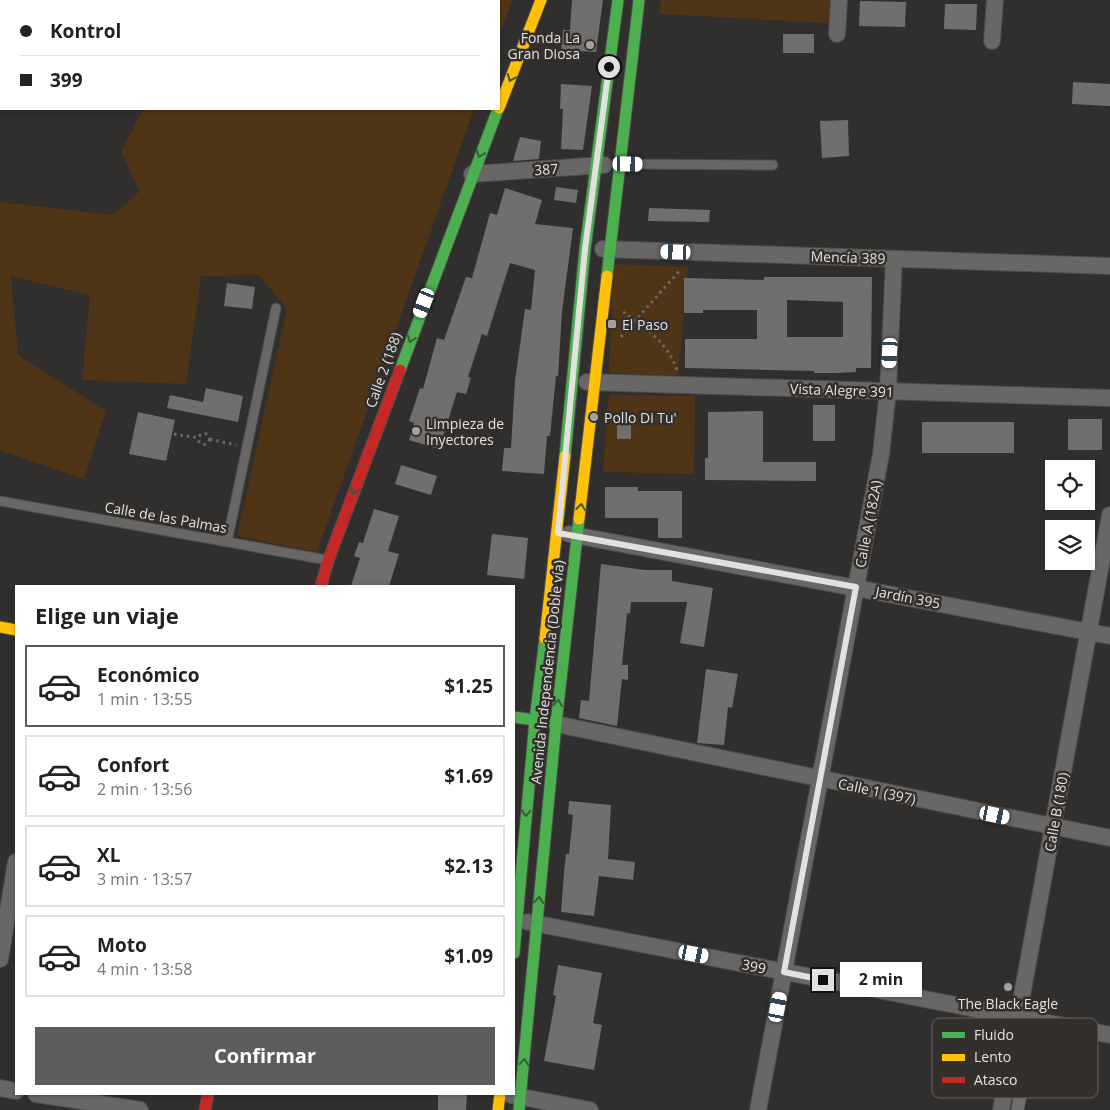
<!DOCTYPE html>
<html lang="es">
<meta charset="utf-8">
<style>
:root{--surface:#fff;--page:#f6f6f6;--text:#222;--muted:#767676;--line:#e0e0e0;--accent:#5d5c5b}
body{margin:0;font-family:"Open Sans",sans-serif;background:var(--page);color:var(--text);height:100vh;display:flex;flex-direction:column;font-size:19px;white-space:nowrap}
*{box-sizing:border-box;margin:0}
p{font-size:16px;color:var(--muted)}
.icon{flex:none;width:28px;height:28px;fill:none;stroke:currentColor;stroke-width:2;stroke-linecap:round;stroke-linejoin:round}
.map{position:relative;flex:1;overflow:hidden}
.panel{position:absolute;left:15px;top:585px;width:500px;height:510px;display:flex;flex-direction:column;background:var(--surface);border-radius:0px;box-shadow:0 1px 4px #0004}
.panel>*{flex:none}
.top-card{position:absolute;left:0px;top:0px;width:500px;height:110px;box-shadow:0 1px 4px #0004;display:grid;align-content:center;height:110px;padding:0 20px;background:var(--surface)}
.fabs{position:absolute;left:1045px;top:460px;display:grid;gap:10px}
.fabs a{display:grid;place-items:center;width:50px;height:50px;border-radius:0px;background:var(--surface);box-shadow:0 1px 4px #0004;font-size:25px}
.end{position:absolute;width:22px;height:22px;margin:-11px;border:6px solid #e3e1df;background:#111;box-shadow:0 0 0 2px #111}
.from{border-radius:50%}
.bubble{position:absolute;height:35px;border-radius:0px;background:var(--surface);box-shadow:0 1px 4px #0004;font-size:16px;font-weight:700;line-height:35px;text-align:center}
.car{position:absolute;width:15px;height:30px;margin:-15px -8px;border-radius:6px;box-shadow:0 0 4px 1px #0007;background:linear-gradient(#fff 24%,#345 0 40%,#fff 0 76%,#345 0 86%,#fff 0)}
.top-card b{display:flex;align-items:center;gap:18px;height:48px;font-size:19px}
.top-card b+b{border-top:1px solid var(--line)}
.top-card i{width:12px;height:12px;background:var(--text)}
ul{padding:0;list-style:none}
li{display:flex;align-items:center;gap:15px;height:82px;margin:0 10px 8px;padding:0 10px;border:2px solid var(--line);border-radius:0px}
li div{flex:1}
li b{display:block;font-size:19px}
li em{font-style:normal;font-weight:700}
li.on{border-color:var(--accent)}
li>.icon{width:45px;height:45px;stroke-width:1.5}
h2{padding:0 20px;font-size:22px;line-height:60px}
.primary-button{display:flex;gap:10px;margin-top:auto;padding:10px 20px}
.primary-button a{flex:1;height:58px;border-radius:0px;background:var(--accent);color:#fff;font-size:20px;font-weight:700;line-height:58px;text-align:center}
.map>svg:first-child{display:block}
.green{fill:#4f3416}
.building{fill:#716f6e;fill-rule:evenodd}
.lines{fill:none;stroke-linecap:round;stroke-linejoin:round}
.lane-casing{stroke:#4d4c4b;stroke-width:11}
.street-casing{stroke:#4d4c4b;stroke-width:18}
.fast-casing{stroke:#4d4c4b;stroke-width:13}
.slow-casing{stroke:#4d4c4b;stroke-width:13}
.jam-casing{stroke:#4d4c4b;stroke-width:13}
.path{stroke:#6c6a69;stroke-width:3;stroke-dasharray:2.5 4;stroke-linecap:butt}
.lane{stroke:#686765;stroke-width:9}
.street{stroke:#686765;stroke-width:16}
.fast{stroke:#4caf50;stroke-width:11}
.slow{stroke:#ffc107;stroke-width:11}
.jam{stroke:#c62828;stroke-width:11}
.oneway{stroke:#3b5c39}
.route{stroke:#e3e1df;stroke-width:6}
.poi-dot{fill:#a5a3a1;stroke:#322f2c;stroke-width:2}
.labels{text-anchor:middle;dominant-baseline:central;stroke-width:5;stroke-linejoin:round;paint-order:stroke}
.poi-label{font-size:14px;fill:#e3e1df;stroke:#322f2c;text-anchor:start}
.street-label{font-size:14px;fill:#e3e1df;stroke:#322f2c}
.key{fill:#322f2c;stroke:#676462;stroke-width:1}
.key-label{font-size:14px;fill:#e3e1df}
</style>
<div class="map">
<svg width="1110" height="1110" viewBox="0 0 1110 1110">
<rect width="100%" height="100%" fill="#312f2d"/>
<g class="green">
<path d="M242,0H512L499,38V1Z"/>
<path d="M661,0H831L829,23L659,14Z"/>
<path d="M143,109H474L317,552L237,536L287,309L259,275L201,276L186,384L82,380L90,295L11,276L18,355L106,411L84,479L0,450V202L113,215L140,191L121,152Z"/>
<path d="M613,264L688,267L678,376L609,373Z"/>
<path d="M609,395L695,396L694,474L603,472Z"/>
</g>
<g class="building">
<path d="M572,0H603L596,52L561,50L563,30H570Z"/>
<path d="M860,1L906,2L905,27L859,26Z"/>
<path d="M945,4H977L976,30L944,29Z"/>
<rect x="783" y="34" width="31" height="19"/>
<path d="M1073,82L1110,84V106L1072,104Z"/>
<path d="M561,84L592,86L583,150L561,149L563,109H560Z"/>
<path d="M848,120L849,156L822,158L820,121Z"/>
<path d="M520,137L541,141L539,159L513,161Z"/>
<path d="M556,187L578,190L576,203L554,200Z"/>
<path d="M505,188L542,200L535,224L573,228L562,312L558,376H556L550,436H547L544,474L502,471L504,448H511L515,381L525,309L531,310L535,270L510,263L487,336L482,334L468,377L471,378L466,394L457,392L439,449L409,440L414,423L409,421L420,388L423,389L437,338L444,340L466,277L472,278L490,213L497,215Z"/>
<path d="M649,208L710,210L709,222L648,221Z"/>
<path d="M764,277H872L871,368H856V372L835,373H814V371L685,368V339H757V310H703V313H684V278L764,280ZM787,300L843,302V337H787Z"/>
<path d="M227,283L255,287L252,309L224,306Z"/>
<path d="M206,388L243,396L238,422L167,408L170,395L203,402Z"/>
<rect x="813" y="405" width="22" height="36"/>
<path d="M763,411V462H816V481L705,480V458H708V412Z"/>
<path d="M138,412L175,420L166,461L129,454Z"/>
<rect x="1068" y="419" width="34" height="31"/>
<rect x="922" y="422" width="92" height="31"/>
<rect x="617" y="424" width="14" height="15"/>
<path d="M401,465L437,476L431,495L395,484Z"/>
<path d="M605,487H638V491H682V538H658V518H605Z"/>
<path d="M374,509L399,516L388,551L399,554L389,586H351L360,558L354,556L359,542L363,543Z"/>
<path d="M492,534L528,538L524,579L487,575Z"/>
<path d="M601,564L645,570H672V581L713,588L704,647L680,643L687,602H631L630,614L627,613L622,665H628V680L622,679L617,726L579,718L581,700L589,701Z"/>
<path d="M706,669L738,674L732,708L728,707L724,745L697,743Z"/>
<path d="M569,801L611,805L608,859L635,862L633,880L599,876L594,916L561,912L564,872L566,854H569L573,815L568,814Z"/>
<path d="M558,965L602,973L593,1023L602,1025L594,1070L544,1061L556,996L553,995Z"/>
<path d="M1017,1076L1047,1082L1044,1098L1027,1095L1024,1110H1011Z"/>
<path d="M438,1094H467L466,1110H438Z"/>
</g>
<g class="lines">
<defs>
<g id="lane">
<path d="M621,164L773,165"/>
<path d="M0,501L327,560"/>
<path d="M227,542L276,308"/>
</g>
<g id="street">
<path d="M837,34L839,0"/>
<path d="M992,41L995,0"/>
<path d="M472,174L604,165"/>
<path d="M603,249L1110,266"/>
<path d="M587,382L1110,398"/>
<path d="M569,534L1110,636"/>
<path d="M556,724L1110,838"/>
<path d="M528,922L1110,1035"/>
<path d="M0,959L16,862"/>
<path d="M0,1088L16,1091"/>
<path d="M36,1094L140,1110"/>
<path d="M511,1095L590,1110"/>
<path d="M758,1110L881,454L888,391L894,259"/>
<path d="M1001,1110L1110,515"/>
</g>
<g id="fast">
<path d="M607,276L639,0"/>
<path d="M400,370L498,109"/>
<path d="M565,456L585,249L618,0"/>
<path d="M514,717L554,723"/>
<path d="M514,953L535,720L545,638"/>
<path d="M519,1110L556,724L579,519"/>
</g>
<g id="slow">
<path d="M499,108L541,0"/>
<path d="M579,519L607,276"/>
<path d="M0,627L16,630"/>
<path d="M545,638L565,456"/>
<path d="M498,1110L500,1094"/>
</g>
<g id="jam">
<path d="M321,586L328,561L400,370"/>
<path d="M205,1110L208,1094"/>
</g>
</defs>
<use href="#lane" class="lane-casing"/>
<use href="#street" class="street-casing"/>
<use href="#fast" class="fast-casing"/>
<use href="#slow" class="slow-casing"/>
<use href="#jam" class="jam-casing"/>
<g class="path">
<path d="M12,1L13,0"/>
<path d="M0,20H1"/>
<path d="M0,84L1,76"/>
<path d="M623,312C645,326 669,345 677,370"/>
<path d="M621,337L681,269"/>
<circle cx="204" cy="439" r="5.5"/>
<path d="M174,434L199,438"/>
<path d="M210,439L236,445"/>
</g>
<use href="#lane" class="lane"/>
<use href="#street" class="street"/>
<use href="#fast" class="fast"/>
<use href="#slow" class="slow"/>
<use href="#jam" class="jam"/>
</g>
<defs><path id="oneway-chevron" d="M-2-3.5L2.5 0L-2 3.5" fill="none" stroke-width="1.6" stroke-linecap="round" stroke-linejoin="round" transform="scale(1.25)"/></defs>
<g class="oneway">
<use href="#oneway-chevron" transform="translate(511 78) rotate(112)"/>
<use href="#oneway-chevron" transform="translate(480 154) rotate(112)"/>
<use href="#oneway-chevron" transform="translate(411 339) rotate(110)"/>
<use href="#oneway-chevron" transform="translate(354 491) rotate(110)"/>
<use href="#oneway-chevron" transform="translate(581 507) rotate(-83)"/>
<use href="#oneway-chevron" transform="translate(558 703) rotate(-84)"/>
<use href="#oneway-chevron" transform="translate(526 813) rotate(95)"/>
<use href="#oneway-chevron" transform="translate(539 900) rotate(-84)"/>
<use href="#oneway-chevron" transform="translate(524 1062) rotate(-85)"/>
</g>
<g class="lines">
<path class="route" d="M609,67L585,249L558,533L856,587L784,972L823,980"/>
</g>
<g class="poi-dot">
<circle cx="590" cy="45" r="5"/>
<rect x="607" y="319" width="10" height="10" rx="2.5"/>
<circle cx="594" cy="417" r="5"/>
<circle cx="416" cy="431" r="5"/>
<circle cx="1008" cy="987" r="5"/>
</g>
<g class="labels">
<g class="poi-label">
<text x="580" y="37" text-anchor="end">Fonda La<tspan x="580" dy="16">Gran Diosa</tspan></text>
<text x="622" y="324">El Paso</text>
<text x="604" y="417">Pollo Di Tu'</text>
<text x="426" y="423">Limpieza de<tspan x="426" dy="16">Inyectores</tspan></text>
<text x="1008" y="1003" text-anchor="middle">The Black Eagle</text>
</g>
<g class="street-label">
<text transform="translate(546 169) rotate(-4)">387</text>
<text transform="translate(848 257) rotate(2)">Mencía 389</text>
<text transform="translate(383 370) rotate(-70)">Calle 2 (188)</text>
<text transform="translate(842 390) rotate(2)">Vista Alegre 391</text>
<text transform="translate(166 517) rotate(10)">Calle de las Palmas</text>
<text transform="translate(868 524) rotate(-79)">Calle A (182A)</text>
<text transform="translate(908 597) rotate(11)">Jardín 395</text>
<text transform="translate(547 672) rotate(-84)">Avenida Independencia (Doble vía)</text>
<text transform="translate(877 791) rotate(12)">Calle 1 (397)</text>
<text transform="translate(1056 812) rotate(-80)">Calle B (180)</text>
<text transform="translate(754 966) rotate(11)">399</text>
</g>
</g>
<rect x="932" y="1018" width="166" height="80" rx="8" class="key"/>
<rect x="942" y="1032" width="23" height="6" fill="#4caf50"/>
<rect x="942" y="1054" width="23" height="7" fill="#ffc107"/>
<rect x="942" y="1077" width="23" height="6" fill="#c62828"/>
<g class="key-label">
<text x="974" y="1040">Fluido</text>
<text x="974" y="1062">Lento</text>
<text x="974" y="1085">Atasco</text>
</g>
</svg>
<div class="fabs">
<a><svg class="icon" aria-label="locate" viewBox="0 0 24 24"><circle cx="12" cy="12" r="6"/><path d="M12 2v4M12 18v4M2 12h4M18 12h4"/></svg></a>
<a><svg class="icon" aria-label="layers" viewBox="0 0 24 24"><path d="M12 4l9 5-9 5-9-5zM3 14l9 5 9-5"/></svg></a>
</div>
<i class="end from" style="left:609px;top:67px"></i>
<i class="end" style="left:823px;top:980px"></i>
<div class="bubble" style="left:840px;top:962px;width:82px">2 min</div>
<i class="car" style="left:628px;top:164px;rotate:91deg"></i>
<i class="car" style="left:676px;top:252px;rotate:272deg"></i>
<i class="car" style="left:424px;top:303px;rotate:201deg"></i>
<i class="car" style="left:890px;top:353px;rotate:183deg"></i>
<i class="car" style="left:995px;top:815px;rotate:102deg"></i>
<i class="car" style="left:694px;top:954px;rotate:101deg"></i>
<i class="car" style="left:778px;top:1007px;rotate:11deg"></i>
<div class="top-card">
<b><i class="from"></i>Kontrol</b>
<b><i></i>399</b>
</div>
<section class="panel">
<h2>Elige un viaje</h2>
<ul>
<li class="on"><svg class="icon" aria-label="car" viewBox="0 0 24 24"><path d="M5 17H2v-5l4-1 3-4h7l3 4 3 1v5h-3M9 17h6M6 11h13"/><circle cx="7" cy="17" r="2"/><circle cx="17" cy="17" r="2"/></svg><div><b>Económico</b><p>1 min · 13:55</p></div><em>$1.25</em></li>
<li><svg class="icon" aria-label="car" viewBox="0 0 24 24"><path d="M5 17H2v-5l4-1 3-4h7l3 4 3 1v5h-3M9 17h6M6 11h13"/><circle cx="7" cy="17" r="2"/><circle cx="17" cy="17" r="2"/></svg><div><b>Confort</b><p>2 min · 13:56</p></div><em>$1.69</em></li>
<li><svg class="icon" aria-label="car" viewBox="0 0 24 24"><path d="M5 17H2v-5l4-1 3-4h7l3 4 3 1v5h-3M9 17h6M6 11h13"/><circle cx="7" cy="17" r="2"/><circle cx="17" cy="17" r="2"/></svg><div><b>XL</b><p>3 min · 13:57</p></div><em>$2.13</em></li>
<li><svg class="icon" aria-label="car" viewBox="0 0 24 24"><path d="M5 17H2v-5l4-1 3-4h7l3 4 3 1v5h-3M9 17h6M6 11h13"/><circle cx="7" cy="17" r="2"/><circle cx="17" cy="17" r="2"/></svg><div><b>Moto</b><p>4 min · 13:58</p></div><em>$1.09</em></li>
</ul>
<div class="primary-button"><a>Confirmar</a></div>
</section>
</div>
